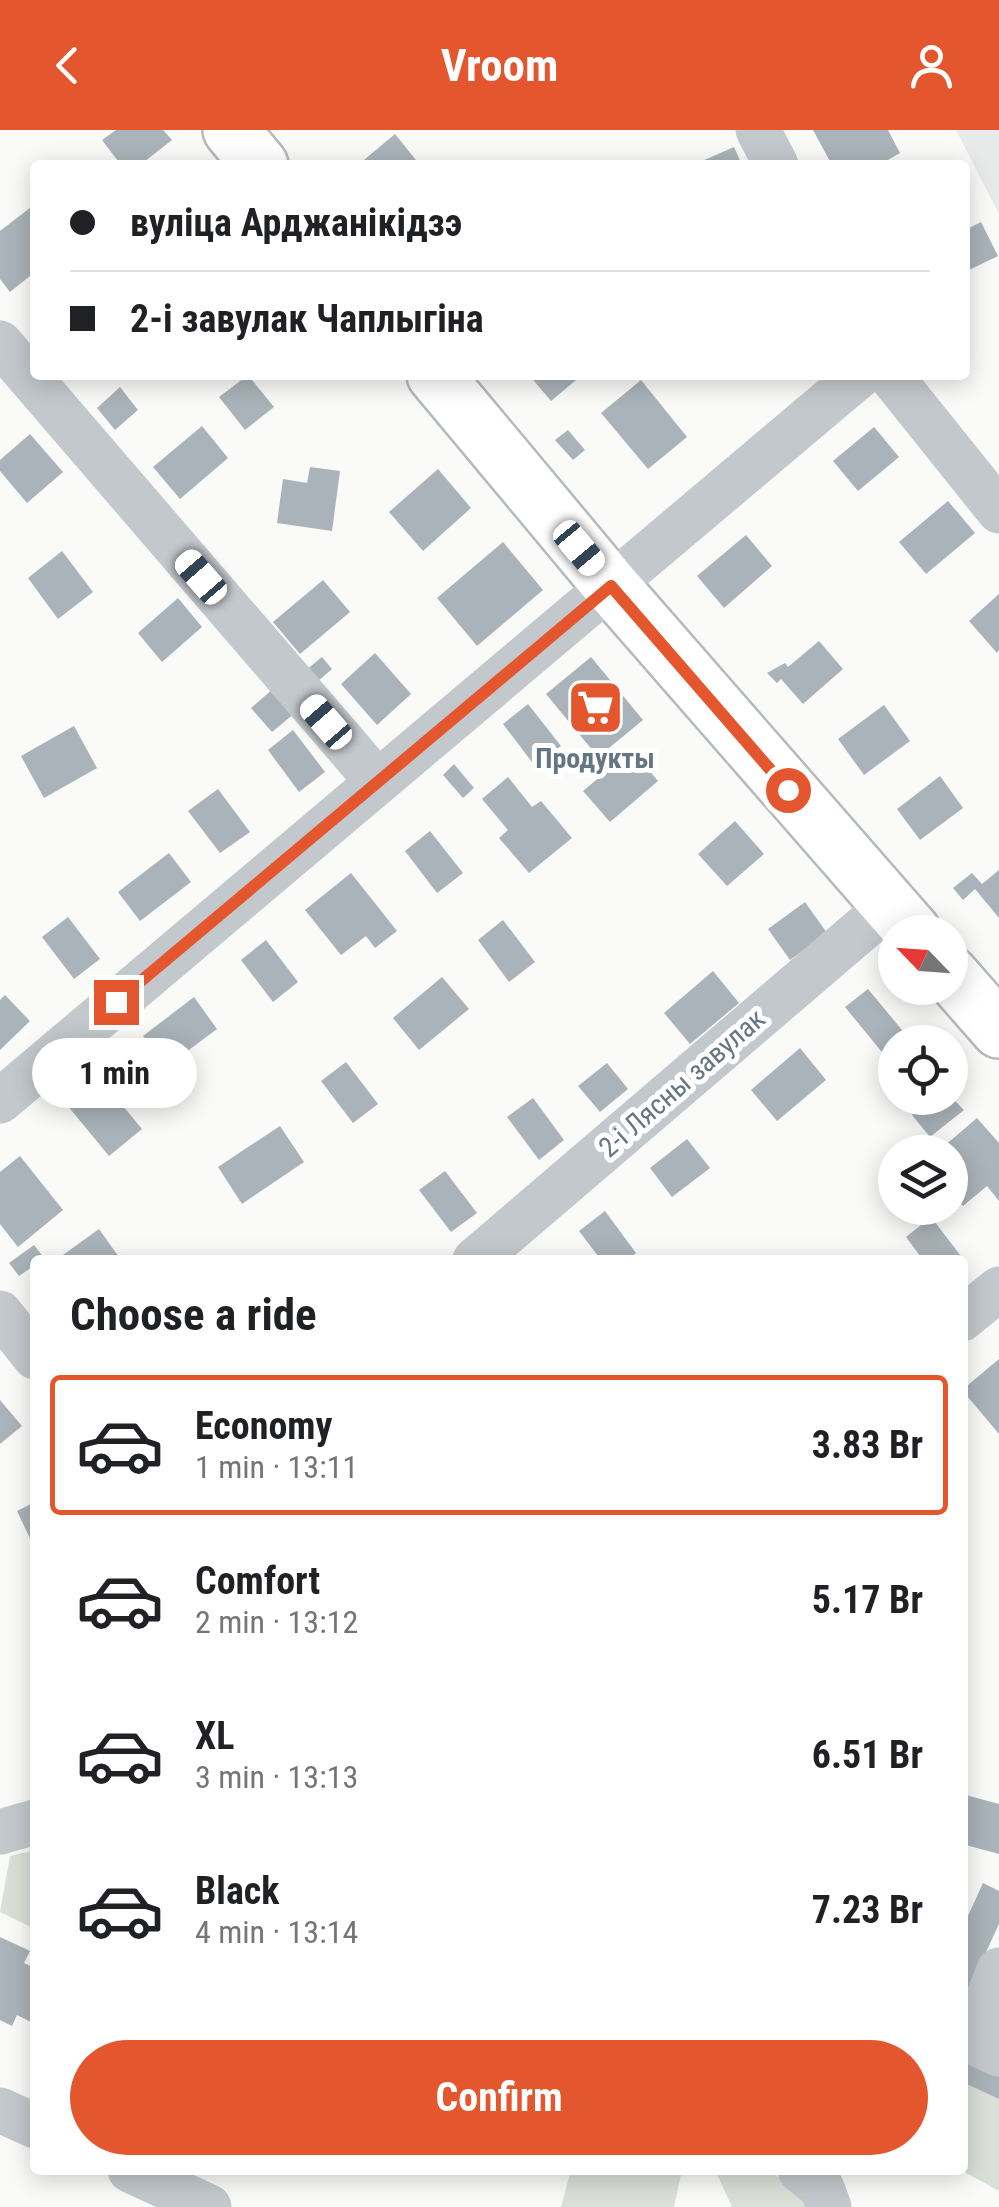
<!DOCTYPE html>
<meta charset="utf-8">
<style>
:root{--surface:#fff;--page:#f2f2f2;--text:#202124;--muted:#757577;--line:#e0e0e0;--accent:#e4572e}
body{margin:0;font-family:"Roboto Condensed",sans-serif;background:var(--page);color:var(--text);height:100vh;display:flex;flex-direction:column;font-size:38px;white-space:nowrap}
*{box-sizing:border-box;margin:0}
p{font-size:32px;color:var(--muted)}
.icon{flex:none;width:55px;height:55px;fill:none;stroke:currentColor;stroke-width:2;stroke-linecap:round;stroke-linejoin:round}
.map{position:relative;flex:1;overflow:hidden}
.details{position:absolute;left:30px;top:1125px;width:938px;height:920px;display:flex;flex-direction:column;background:var(--surface);border-radius:10px;box-shadow:0 5px 25px #0003}
.details>*{flex:none}
.banner{position:absolute;left:30px;top:30px;width:940px;height:220px;border-radius:10px;box-shadow:0 5px 25px #0003;display:grid;align-content:center;height:220px;padding:0 40px;background:var(--surface)}
.needle{width:65px;rotate:295deg}
.controls{position:absolute;left:878px;top:785px;display:grid;gap:20px}
.controls a{display:grid;place-items:center;width:90px;height:90px;border-radius:50%;background:var(--surface);box-shadow:0 5px 25px #0003;font-size:50px}
.end{position:absolute;width:45px;height:45px;margin:-22px;border:12px solid #e4572e;background:#fff;box-shadow:0 0 0 5px #fff}
.from{border-radius:50%}
.bubble{position:absolute;height:70px;border-radius:35px;background:var(--surface);box-shadow:0 5px 25px #0003;font-size:32px;font-weight:700;line-height:70px;text-align:center}
.car{position:absolute;width:30px;height:60px;margin:-30px -15px;border-radius:12px;box-shadow:0 0 8px 2px #0007;background:linear-gradient(#fff 24%,#345 0 40%,#fff 0 76%,#345 0 86%,#fff 0)}
.banner b{display:flex;align-items:center;gap:35px;height:95px;font-size:38px}
.banner b+b{border-top:2px solid var(--line)}
.banner i{width:25px;height:25px;background:var(--text)}
ul{padding:0;list-style:none}
li{display:flex;align-items:center;gap:30px;height:140px;margin:0 20px 15px;padding:0 20px;border:5px solid transparent;border-radius:10px}
li div{flex:1}
li b{display:block;font-size:38px}
li em{font-style:normal;font-weight:700}
li.on{border-color:var(--accent)}
li>.icon{width:90px;height:90px;stroke-width:1.5}
h2{padding:0 40px;font-size:45px;line-height:120px}
.button{display:flex;gap:20px;margin-top:auto;padding:20px 40px}
.button a{flex:1;height:115px;border-radius:60px;background:var(--accent);color:#fff;font-size:40px;font-weight:700;line-height:115px;text-align:center}
header{display:flex;justify-content:space-between;align-items:center;height:130px;padding:0 40px;background:var(--accent);color:#fff;font-size:45px;font-weight:700}
.map>svg:first-child{display:block}
.built{fill:#e8e9e9}
.green{fill:#dadfd7}
.building{fill:#aab3b9}
.lines{fill:none;stroke-linecap:round;stroke-linejoin:round}
.major-casing{stroke:#b5babe;stroke-width:60}
.minor{stroke:#c3c8cc;stroke-width:45}
.major{stroke:#fff;stroke-width:55}
.route{stroke:#e4572e;stroke-width:12}
.labels{text-anchor:middle;dominant-baseline:central;stroke-width:10;stroke-linejoin:round;paint-order:stroke}
.poi-label{font-size:28px;font-weight:bold;fill:#657683;stroke:#fff}
.street-label{font-size:28px;fill:#657683;stroke:#fff}
</style>
<header><svg class="icon" aria-label="back" viewBox="0 0 24 24"><path d="M15 5l-7 7 7 7"/></svg>Vroom<svg class="icon" aria-label="person" viewBox="0 0 24 24"><circle cx="12" cy="8" r="4"/><path d="M4 21q1-7 8-7t8 7"/></svg></header>
<div class="map">
<svg width="999" height="2077" viewBox="0 0 999 2077">
<rect width="100%" height="100%" fill="#fafaf8"/>
<path class="built" d="M956,0H999V84Z"/>
<g class="green">
<path d="M35,1720V1799L0,1782L10,1726Z"/>
<path d="M963,1952L999,1969V2061L961,2040Z"/>
<path d="M571,2040H682L674,2077H561Z"/>
<path d="M715,2040H769L816,2077H732Z"/>
</g>
<g class="building">
<path d="M116,0H163L172,10L140,35H121L102,10Z"/>
<path d="M813,0H888L900,23L879,35H832Z"/>
<path d="M395,4L420,35H358Z"/>
<path d="M734,17L742,35H693Z"/>
<path d="M35,74V142L10,162L0,149V101Z"/>
<path d="M981,92L998,126L969,140L965,133V100Z"/>
<path d="M248,245L274,277L245,300L219,267Z"/>
<path d="M529,245H582L551,271Z"/>
<path d="M641,250L687,307L648,339L601,283Z"/>
<path d="M120,257L138,280L115,300L97,278Z"/>
<path d="M202,296L228,328L180,369L153,337Z"/>
<path d="M874,297L899,327L858,361L833,331Z"/>
<path d="M568,300L585,320L573,330L555,310Z"/>
<path d="M30,304L63,342L27,373L0,341V330Z"/>
<path d="M310,337L340,341L332,401L277,393L283,349L307,353Z"/>
<path d="M438,339L471,378L423,421L389,382Z"/>
<path d="M948,371L975,403L926,444L899,412Z"/>
<path d="M746,405L772,436L724,478L697,446Z"/>
<path d="M503,412L543,460L477,516L437,468Z"/>
<path d="M62,421L93,462L58,489L28,448Z"/>
<path d="M323,450L350,482L300,524L273,492Z"/>
<path d="M999,464V520L997,523L969,491Z"/>
<path d="M178,468L202,497L162,532L138,503Z"/>
<path d="M819,511L843,539L803,574L781,549L777,553L767,543L785,533L788,537Z"/>
<path d="M375,523L411,564L377,595L341,554Z"/>
<path d="M322,527L332,539L317,552L306,540Z"/>
<path d="M591,527L643,590L598,627L546,564Z"/>
<path d="M274,558L295,583L272,602L251,578Z"/>
<path d="M528,574L561,616L535,636L503,594Z"/>
<path d="M884,575L910,611L864,645L838,609Z"/>
<path d="M74,596L97,638L44,668L21,626Z"/>
<path d="M293,600L325,642L299,662L268,620Z"/>
<path d="M632,620L658,651L610,692L583,661Z"/>
<path d="M454,634L474,658L463,668L443,645Z"/>
<path d="M940,646L963,678L920,710L897,679Z"/>
<path d="M508,647L532,677L541,671L572,708L529,743L499,708L508,700L482,669Z"/>
<path d="M218,659L250,702L220,723L188,681Z"/>
<path d="M735,691L764,724L727,756L698,724Z"/>
<path d="M430,701L463,743L437,763L405,721Z"/>
<path d="M169,723L191,752L140,791L118,762Z"/>
<path d="M999,740V788L975,759L963,770L953,758L972,743L982,754Z"/>
<path d="M351,743L397,801L375,818L366,806L341,825L305,780Z"/>
<path d="M805,772L827,803L790,830L768,799Z"/>
<path d="M68,787L100,829L74,849L42,807Z"/>
<path d="M503,790L535,832L509,852L478,810Z"/>
<path d="M266,810L298,852L273,872L241,830Z"/>
<path d="M713,841L739,873L690,914L664,883Z"/>
<path d="M442,847L469,879L419,920L393,888Z"/>
<path d="M868,859L912,912H895V928L890,932L845,877Z"/>
<path d="M5,865L30,891L0,920V870Z"/>
<path d="M194,867L217,899L166,937L143,906Z"/>
<path d="M800,918L826,950L777,991L751,960Z"/>
<path d="M346,932L378,974L353,993L321,951Z"/>
<path d="M607,933L628,959L600,982L578,956Z"/>
<path d="M100,948L142,999L109,1026L67,975Z"/>
<path d="M533,968L564,1010L539,1030L507,987Z"/>
<path d="M934,968H952L964,980L930,1007L912,985Z"/>
<path d="M977,988L999,1013V1071L987,1056L963,1076L950,1061V1022H937Z"/>
<path d="M280,996L304,1032L242,1074L218,1037Z"/>
<path d="M687,1009L710,1038L672,1067L650,1038Z"/>
<path d="M20,1026L63,1080L18,1117L0,1094V1042Z"/>
<path d="M445,1041L477,1083L451,1102L419,1060Z"/>
<path d="M605,1081L636,1123L627,1130H601L579,1101Z"/>
<path d="M931,1087L964,1130H923L906,1107Z"/>
<path d="M99,1099L121,1130H56Z"/>
<path d="M34,1115L44,1128L35,1130V1135L19,1146L9,1133Z"/>
<path d="M999,1229V1304L962,1260Z"/>
<path d="M0,1270L22,1296L0,1314Z"/>
<path d="M35,1372V1419L17,1381Z"/>
<path d="M962,1664L999,1674V1724L962,1714Z"/>
<path d="M983,1753L999,1761V1794L962,1874V1799Z"/>
<path d="M0,1807L30,1821L24,1833L35,1838V1894L17,1885L12,1896L0,1890Z"/>
<path d="M962,1919L999,1937V1969L962,1952Z"/>
</g>
<g class="lines">
<defs>
<g id="major">
<path d="M231,0L260,35"/>
<path d="M435,245L611,456L913,802"/>
<path d="M950,844L999,900"/>
</g>
</defs>
<use href="#major" class="major-casing"/>
<g class="minor">
<path d="M758,0L776,35"/>
<path d="M0,213L377,651"/>
<path d="M890,245L999,381"/>
<path d="M0,971L860,245"/>
<path d="M475,1130L889,776"/>
<path d="M0,1183L35,1227"/>
<path d="M962,1189L999,1159"/>
<path d="M0,1702L35,1692"/>
<path d="M999,1840L971,1911L999,1924"/>
<path d="M0,1980L35,1996"/>
<path d="M130,2040L209,2077"/>
<path d="M800,2040L822,2058L829,2077"/>
</g>
<use href="#major" class="major"/>
</g>
<g class="lines">
<path class="route" d="M116,872L611,456L788,660"/>
</g>
<defs>
<symbol id="supermarket-square" viewBox="-11 -11 22 22"><rect x="-9" y="-9" width="18" height="18" rx="4" fill="#e4572e" stroke="#fff"/><path d="M-6-5.5h2.5l.6 2H6L4.5 2H-2.5L-4.4-4H-6ZM-1.5 3.2a1.3 1.3 0 1 0 .1 0ZM3 3.2a1.3 1.3 0 1 0 .1 0Z" fill="#fff"/></symbol>
</defs>
<g fill-rule="evenodd">
<use href="#supermarket-square" x="564" y="546" width="63" height="63"/>
</g>
<g class="labels">
<g class="poi-label">
<text x="595" y="628">Продукты</text>
</g>
<g class="street-label">
<text transform="translate(682 953) rotate(-41)">2-і Лясны завулак</text>
</g>
</g>
</svg>
<div class="controls">
<a><svg class="needle" viewBox="-14 -14 28 28"><path d="M0-13l5 13h-10z" fill="#e53935"/><path d="M0 13l5-13h-10z" fill="#757577"/></svg></a>
<a><svg class="icon" aria-label="locate" viewBox="0 0 24 24"><circle cx="12" cy="12" r="6"/><path d="M12 2v4M12 18v4M2 12h4M18 12h4"/></svg></a>
<a><svg class="icon" aria-label="layers" viewBox="0 0 24 24"><path d="M12 4l9 5-9 5-9-5zM3 14l9 5 9-5"/></svg></a>
</div>
<i class="end from" style="left:788px;top:660px"></i>
<i class="end" style="left:116px;top:872px"></i>
<div class="bubble" style="left:32px;top:908px;width:165px">1 min</div>
<i class="car" style="left:579px;top:418px;rotate:140deg"></i>
<i class="car" style="left:201px;top:447px;rotate:319deg"></i>
<i class="car" style="left:326px;top:592px;rotate:319deg"></i>
<div class="banner">
<b><i class="from"></i>вуліца Арджанікідзэ</b>
<b><i></i>2-і завулак Чаплыгіна</b>
</div>
<section class="details">
<h2>Choose a ride</h2>
<ul>
<li class="on"><svg class="icon" aria-label="car" viewBox="0 0 24 24"><path d="M5 17H2v-5l4-1 3-4h7l3 4 3 1v5h-3M9 17h6M6 11h13"/><circle cx="7" cy="17" r="2"/><circle cx="17" cy="17" r="2"/></svg><div><b>Economy</b><p>1 min · 13:11</p></div><em>3.83 Br</em></li>
<li><svg class="icon" aria-label="car" viewBox="0 0 24 24"><path d="M5 17H2v-5l4-1 3-4h7l3 4 3 1v5h-3M9 17h6M6 11h13"/><circle cx="7" cy="17" r="2"/><circle cx="17" cy="17" r="2"/></svg><div><b>Comfort</b><p>2 min · 13:12</p></div><em>5.17 Br</em></li>
<li><svg class="icon" aria-label="car" viewBox="0 0 24 24"><path d="M5 17H2v-5l4-1 3-4h7l3 4 3 1v5h-3M9 17h6M6 11h13"/><circle cx="7" cy="17" r="2"/><circle cx="17" cy="17" r="2"/></svg><div><b>XL</b><p>3 min · 13:13</p></div><em>6.51 Br</em></li>
<li><svg class="icon" aria-label="car" viewBox="0 0 24 24"><path d="M5 17H2v-5l4-1 3-4h7l3 4 3 1v5h-3M9 17h6M6 11h13"/><circle cx="7" cy="17" r="2"/><circle cx="17" cy="17" r="2"/></svg><div><b>Black</b><p>4 min · 13:14</p></div><em>7.23 Br</em></li>
</ul>
<div class="button"><a>Confirm</a></div>
</section>
</div>
